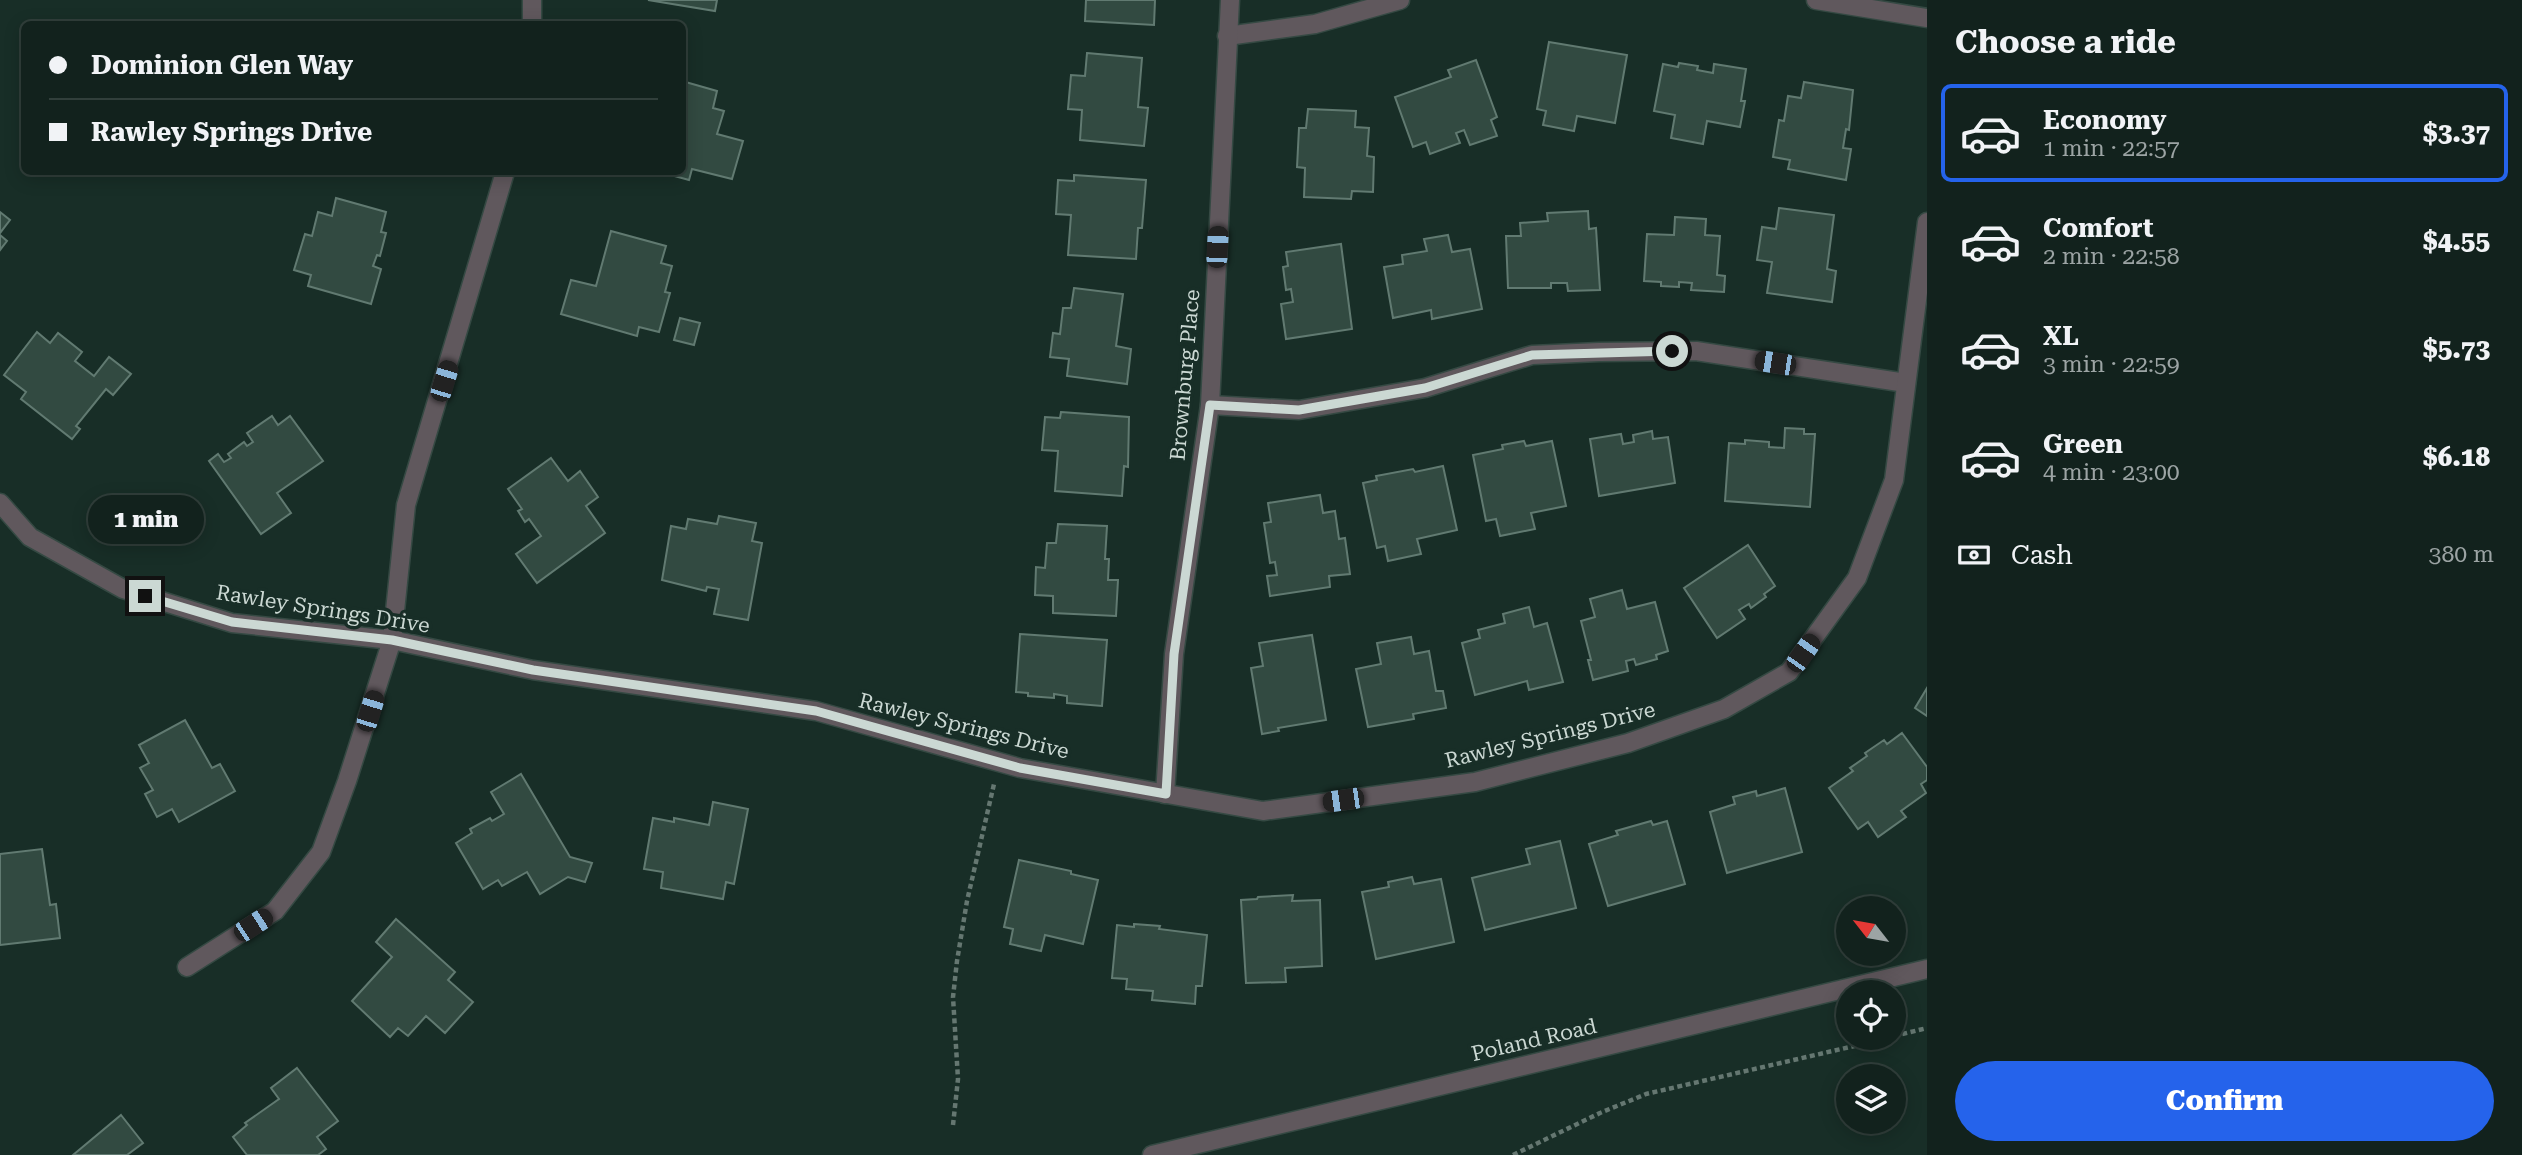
<!DOCTYPE html>
<meta charset="utf-8">
<style>
:root{--surface:#12221d;--page:#1f2f2a;--text:#f1f3f6;--muted:#9ca4a4;--line:#313f3b;--accent:#2563eb}
body{margin:0;font-family:"Roboto Serif",serif;background:var(--page);color:var(--text);height:100vh;display:flex;flex-direction:column;font-size:26px;white-space:nowrap}
*{box-sizing:border-box;margin:0}
p{font-size:23px;color:var(--muted)}
.icon{flex:none;width:38px;height:38px;fill:none;stroke:currentColor;stroke-width:2;stroke-linecap:round;stroke-linejoin:round}
.map{position:relative;flex:1;overflow:hidden}
.side{display:flex;flex-direction:column;background:var(--surface);width:595px}
.side>*{flex:none}
.hud{position:absolute;left:21px;top:21px;width:665px;height:154px;border-radius:10px;box-shadow:0 4px 18px #0003,0 0 0 2px var(--line);display:grid;align-content:center;height:154px;padding:0 28px;background:var(--surface)}
.needle{width:46px;rotate:301deg}
.tools{position:absolute;left:1836px;top:896px;display:grid;gap:14px}
.tools a{display:grid;place-items:center;width:70px;height:70px;border-radius:50%;background:var(--surface);box-shadow:0 4px 18px #0003,0 0 0 2px var(--line);font-size:35px}
.end{position:absolute;width:32px;height:32px;margin:-16px;border:9px solid #cbd8d3;background:#111;box-shadow:0 0 0 4px #111}
.from{border-radius:50%}
.bubble{position:absolute;height:49px;border-radius:24px;background:var(--surface);box-shadow:0 4px 18px #0003,0 0 0 2px var(--line);font-size:23px;font-weight:800;line-height:49px;text-align:center}
.car{position:absolute;width:21px;height:42px;margin:-21px -10px;border-radius:9px;box-shadow:0 0 5px 2px #0007;background:linear-gradient(#222 24%,#8ab4d8 0 40%,#222 0 76%,#8ab4d8 0 86%,#222 0)}
.hud b{display:flex;align-items:center;gap:24px;height:66px;font-size:26px}
.hud b+b{border-top:2px solid var(--line)}
.hud i{width:18px;height:18px;background:var(--text)}
ul{padding:0;list-style:none}
li{display:flex;align-items:center;gap:21px;height:98px;margin:0 14px 10px;padding:0 14px;border:4px solid transparent;border-radius:10px}
li div{flex:1}
li b{display:block;font-size:26px}
li em{font-style:normal;font-weight:800}
li.current{border-color:var(--accent)}
li>.icon{width:63px;height:63px;stroke-width:1.5}
h2{padding:0 28px;font-size:32px;line-height:84px}
.pay{display:flex;align-items:center;gap:18px;height:77px;padding:0 28px;font-size:26px}
.pay p{margin-inline-start:auto}
.cta{display:flex;gap:14px;margin-top:auto;padding:14px 28px}
.cta a{flex:1;height:80px;border-radius:42px;background:var(--accent);color:#fff;font-size:28px;font-weight:800;line-height:80px;text-align:center}
main{display:flex;flex:1;min-height:0}
.map>svg:first-child{display:block}
.building{fill:#324a41;stroke:#617a71;stroke-width:2}
.lines{fill:none;stroke-linecap:round;stroke-linejoin:round}
.minor-casing{stroke:#354943;stroke-width:21}
.path{stroke:#657771;stroke-width:4.5;stroke-dasharray:5 3.5;stroke-linecap:butt}
.minor{stroke:#60585d;stroke-width:18}
.route{stroke:#cbd8d3;stroke-width:9}
.labels{text-anchor:middle;dominant-baseline:central;stroke-width:7;stroke-linejoin:round;paint-order:stroke}
.street-label{font-size:21px;fill:#cbd8d3;stroke:#182e27}
</style>
<main>
<div class="map">
<svg width="1927" height="1155" viewBox="0 0 1927 1155">
<rect width="100%" height="100%" fill="#182e27"/>
<g class="building">
<path d="M648,0H717L715,11Z"/>
<path d="M1086,0H1155L1154,25L1085,21Z"/>
<path d="M1549,42L1627,55L1615,123L1577,116L1574,131L1543,125L1546,111L1537,109Z"/>
<path d="M1087,53L1142,58L1138,107L1148,108L1144,146L1080,140L1082,110L1068,109L1071,75L1085,76Z"/>
<path d="M1476,60L1497,117L1491,120L1497,136L1470,145L1464,130L1456,133L1460,143L1430,154L1426,142L1413,147L1395,97L1451,77L1448,70Z"/>
<path d="M1679,63L1698,66L1697,70L1713,73L1714,64L1746,69L1741,101H1745L1740,127L1707,121L1703,144L1671,138L1675,115L1654,111L1663,64L1678,67Z"/>
<path d="M682,81L717,91L713,108L724,111L717,134L743,141L732,179L692,169L689,180L660,172H682Z"/>
<path d="M1804,82L1853,90L1849,130L1846,129L1843,148L1851,149L1846,180L1788,169L1790,160L1773,157L1779,120L1784,121L1788,96L1801,98Z"/>
<path d="M1308,109L1356,111L1355,127L1369,128L1367,156L1374,157L1373,192L1352,191L1351,199L1304,197L1305,168L1297,167L1299,128H1306Z"/>
<path d="M1074,175L1146,180L1142,228H1138L1136,259L1068,255L1071,215L1056,214L1058,180L1074,181Z"/>
<path d="M336,198L386,212L381,232L386,233L380,256L377,255L373,266L381,269L371,304L308,286L311,275L294,270L305,234L312,236L318,212L332,216Z"/>
<path d="M1779,208L1834,215L1827,269L1836,271L1832,302L1767,293L1772,262L1757,260L1762,227L1776,229Z"/>
<path d="M1588,211L1589,229L1596,228L1600,290L1568,291L1567,283H1551V288H1508L1506,236H1521L1520,223L1548,221L1547,213Z"/>
<path d="M0,212L10,220L0,233Z"/>
<path d="M1675,217L1706,219L1705,235L1720,236L1717,275L1725,276L1724,292L1691,290L1692,283L1679,282V287L1661,286V282L1644,281L1647,234L1674,235Z"/>
<path d="M611,231L666,246L661,263L672,266L665,292L670,293L659,332L639,327L637,336L561,314L571,280L596,286Z"/>
<path d="M0,235L7,241L0,250Z"/>
<path d="M1448,235L1452,252L1470,249L1482,309L1432,319L1431,310L1393,318L1384,267L1403,264L1402,255L1427,251L1424,239Z"/>
<path d="M1341,244L1352,329L1286,339L1281,304L1293,302L1291,289L1286,290L1283,267L1288,266L1286,252Z"/>
<path d="M1074,288L1123,294L1116,346L1131,349L1127,384L1067,376L1069,359L1050,357L1053,333L1060,334L1063,308H1071Z"/>
<path d="M680,318L700,323L694,345L674,340Z"/>
<path d="M37,332L50,343L58,333L82,352L75,361L94,376L109,357L131,374L113,395L106,389L76,426L80,429L72,439L21,399L26,392L4,375Z"/>
<path d="M1061,412L1129,417L1128,467L1124,466L1122,496L1055,491L1058,451L1042,450L1045,417L1060,418Z"/>
<path d="M272,416L278,425L290,416L323,461L277,493L291,513L261,534L209,461L218,454L224,462L231,458L228,454L244,442L247,446L253,442L247,433Z"/>
<path d="M1785,428L1804,429V434H1815L1810,507L1725,501L1729,443L1745,444V440L1769,442V447L1784,448Z"/>
<path d="M1652,431L1653,439L1668,437L1675,483L1599,496L1590,439L1621,434L1623,444L1634,442L1633,435Z"/>
<path d="M1524,441L1526,446L1552,441L1566,506L1531,513L1535,529L1500,536L1496,519L1486,521L1473,455L1503,449L1502,445Z"/>
<path d="M551,458L568,481L580,471L598,497L586,506L605,533L537,583L516,554L541,536L529,519L525,522L518,511L522,509L508,489Z"/>
<path d="M1443,466L1457,530L1417,539L1421,554L1388,561L1385,546L1377,548L1363,483L1377,480L1376,476L1413,469L1415,472Z"/>
<path d="M1320,495L1323,513L1335,511L1339,539L1345,538L1350,574L1329,576L1330,587L1270,596L1267,576L1277,575L1275,562L1270,563L1264,523L1271,522L1268,503Z"/>
<path d="M719,516L756,523L752,541L762,543L748,620L714,614L719,589L707,587L706,591L662,580L671,526L686,529L688,519L717,524Z"/>
<path d="M1058,524L1107,526L1105,559H1109L1108,580H1118L1116,616L1053,613V596L1035,595L1036,567L1045,568L1047,543H1056Z"/>
<path d="M1748,545L1775,586L1764,594L1766,597L1751,608L1749,604L1739,610L1745,619L1717,638L1684,588Z"/>
<path d="M1622,590L1627,609L1655,602L1668,651L1656,655L1657,659L1636,665L1634,659L1626,661L1628,671L1593,680L1588,660H1591L1581,621L1595,617L1590,599Z"/>
<path d="M1529,607L1534,627L1547,623L1563,682L1529,690L1527,681L1475,695L1462,643L1480,638L1478,630L1505,623L1503,614Z"/>
<path d="M1020,634L1107,640L1102,706L1067,703V696L1054,694V698L1028,696V693L1016,692Z"/>
<path d="M1312,635L1326,720L1278,728L1279,731L1262,734L1251,668L1263,666L1259,643Z"/>
<path d="M1411,637L1414,654L1429,651L1436,691H1443L1446,708L1413,714L1414,719L1368,727L1356,669L1381,664L1377,643Z"/>
<path d="M1927,688V716L1915,708Z"/>
<path d="M185,720L212,768L220,764L235,791L179,822L172,809L157,817L145,794L153,790L140,768L149,763L139,745Z"/>
<path d="M1902,733L1927,767V780L1921,784L1926,793L1901,811L1906,817L1878,837L1868,822L1858,829L1829,788L1853,771L1850,768L1867,756L1865,753L1884,740L1887,744Z"/>
<path d="M521,774L570,857L592,863L585,882L568,877L540,894L527,872L502,886L498,880L483,889L456,843L472,833L470,829L490,818L492,821L504,814L491,792Z"/>
<path d="M1785,788L1802,852L1727,873L1710,812L1735,804L1733,797L1756,791L1757,796Z"/>
<path d="M713,802L748,809L734,884L726,882L723,899L661,888L663,872L644,869L653,818L674,822V818L709,825Z"/>
<path d="M1651,821L1653,825L1667,821L1685,884L1608,906L1589,844L1618,835L1616,831Z"/>
<path d="M1560,841L1576,908L1485,930L1472,878L1530,864L1526,849Z"/>
<path d="M42,849L50,905L56,904L60,938L0,945V854Z"/>
<path d="M1019,860L1071,871V874L1098,880L1083,944L1045,935L1041,951L1010,944L1013,929L1004,927Z"/>
<path d="M1412,877L1414,884L1441,879L1454,942L1376,959L1362,892L1389,887L1388,882Z"/>
<path d="M1293,895L1292,901L1320,900L1322,966L1285,968L1286,982L1246,983L1241,900L1257,899L1258,897Z"/>
<path d="M396,919L455,972L448,980L473,1002L445,1033L426,1016L408,1036L398,1028L390,1037L352,1001L392,957L376,942Z"/>
<path d="M1134,924L1160,926L1159,929L1207,935L1202,986H1196L1195,1004L1152,1000L1153,991L1126,989L1127,979L1112,978L1117,925L1134,927Z"/>
<path d="M297,1068L338,1121L317,1137L326,1149L318,1155H247L233,1137L247,1125L245,1123L279,1099L271,1088Z"/>
<path d="M121,1115L143,1143L127,1155H73Z"/>
</g>
<g class="lines">
<defs>
<g id="minor">
<path d="M1816,0L1927,18"/>
<path d="M532,24V0"/>
<path d="M1227,36L1315,24L1400,0"/>
<path d="M1210,405L1299,410L1425,388L1532,355L1599,352L1696,351L1906,383"/>
<path d="M0,503L30,537L123,589L232,623L392,640L533,670L816,711L1020,768L1263,811L1475,782L1628,743L1724,709L1789,672L1857,578L1894,480L1927,222"/>
<path d="M1165,794L1174,654L1210,405L1230,0"/>
<path d="M187,967L275,911L321,852L347,781L392,640L406,505L505,172"/>
<path d="M1152,1155L1927,969"/>
</g>
</defs>
<use href="#minor" class="minor-casing"/>
<g class="path">
<path d="M1894,1036L1927,1028"/>
<path d="M953,1125L958,1079L953,997L957,961L967,901L994,784"/>
<path d="M1513,1155L1600,1113L1646,1094L1889,1038"/>
</g>
<use href="#minor" class="minor"/>
</g>
<g class="lines">
<path class="route" d="M145,596L232,622L392,640L533,670L816,711L1020,768L1166,794L1174,654L1210,405L1299,410L1425,388L1532,355L1672,351"/>
</g>
<g class="labels">
<g class="street-label">
<text transform="translate(1185 375) rotate(-85)">Brownburg Place</text>
<text transform="translate(323 609) rotate(9)">Rawley Springs Drive</text>
<text transform="translate(964 726) rotate(14)">Rawley Springs Drive</text>
<text transform="translate(1550 735) rotate(-14)">Rawley Springs Drive</text>
<text transform="translate(1534 1040) rotate(-13)">Poland Road</text>
</g>
</g>
</svg>
<div class="tools">
<a><svg class="needle" viewBox="-14 -14 28 28"><path d="M0-13l5 13h-10z" fill="#e53935"/><path d="M0 13l5-13h-10z" fill="#9ca4a4"/></svg></a>
<a><svg class="icon" aria-label="locate" viewBox="0 0 24 24"><circle cx="12" cy="12" r="6"/><path d="M12 2v4M12 18v4M2 12h4M18 12h4"/></svg></a>
<a><svg class="icon" aria-label="layers" viewBox="0 0 24 24"><path d="M12 4l9 5-9 5-9-5zM3 14l9 5 9-5"/></svg></a>
</div>
<i class="end from" style="left:1672px;top:351px"></i>
<i class="end" style="left:145px;top:596px"></i>
<div class="bubble" style="left:88px;top:495px;width:116px">1 min</div>
<i class="car" style="left:1217px;top:247px;rotate:3deg"></i>
<i class="car" style="left:1775px;top:363px;rotate:279deg"></i>
<i class="car" style="left:444px;top:381px;rotate:17deg"></i>
<i class="car" style="left:1803px;top:653px;rotate:35deg"></i>
<i class="car" style="left:370px;top:711px;rotate:17deg"></i>
<i class="car" style="left:1343px;top:800px;rotate:262deg"></i>
<i class="car" style="left:253px;top:925px;rotate:57deg"></i>
<div class="hud">
<b><i class="from"></i>Dominion Glen Way</b>
<b><i></i>Rawley Springs Drive</b>
</div>
</div>
<section class="side">
<h2>Choose a ride</h2>
<ul>
<li class="current"><svg class="icon" aria-label="car" viewBox="0 0 24 24"><path d="M5 17H2v-5l4-1 3-4h7l3 4 3 1v5h-3M9 17h6M6 11h13"/><circle cx="7" cy="17" r="2"/><circle cx="17" cy="17" r="2"/></svg><div><b>Economy</b><p>1 min · 22:57</p></div><em>$3.37</em></li>
<li><svg class="icon" aria-label="car" viewBox="0 0 24 24"><path d="M5 17H2v-5l4-1 3-4h7l3 4 3 1v5h-3M9 17h6M6 11h13"/><circle cx="7" cy="17" r="2"/><circle cx="17" cy="17" r="2"/></svg><div><b>Comfort</b><p>2 min · 22:58</p></div><em>$4.55</em></li>
<li><svg class="icon" aria-label="car" viewBox="0 0 24 24"><path d="M5 17H2v-5l4-1 3-4h7l3 4 3 1v5h-3M9 17h6M6 11h13"/><circle cx="7" cy="17" r="2"/><circle cx="17" cy="17" r="2"/></svg><div><b>XL</b><p>3 min · 22:59</p></div><em>$5.73</em></li>
<li><svg class="icon" aria-label="car" viewBox="0 0 24 24"><path d="M5 17H2v-5l4-1 3-4h7l3 4 3 1v5h-3M9 17h6M6 11h13"/><circle cx="7" cy="17" r="2"/><circle cx="17" cy="17" r="2"/></svg><div><b>Green</b><p>4 min · 23:00</p></div><em>$6.18</em></li>
</ul>
<div class="pay"><svg class="icon" aria-label="cash" viewBox="0 0 24 24"><path d="M3 7h18v10H3z"/><circle cx="12" cy="12" r="2"/></svg>Cash<p>380 m</p></div>
<div class="cta"><a>Confirm</a></div>
</section>
</main>
